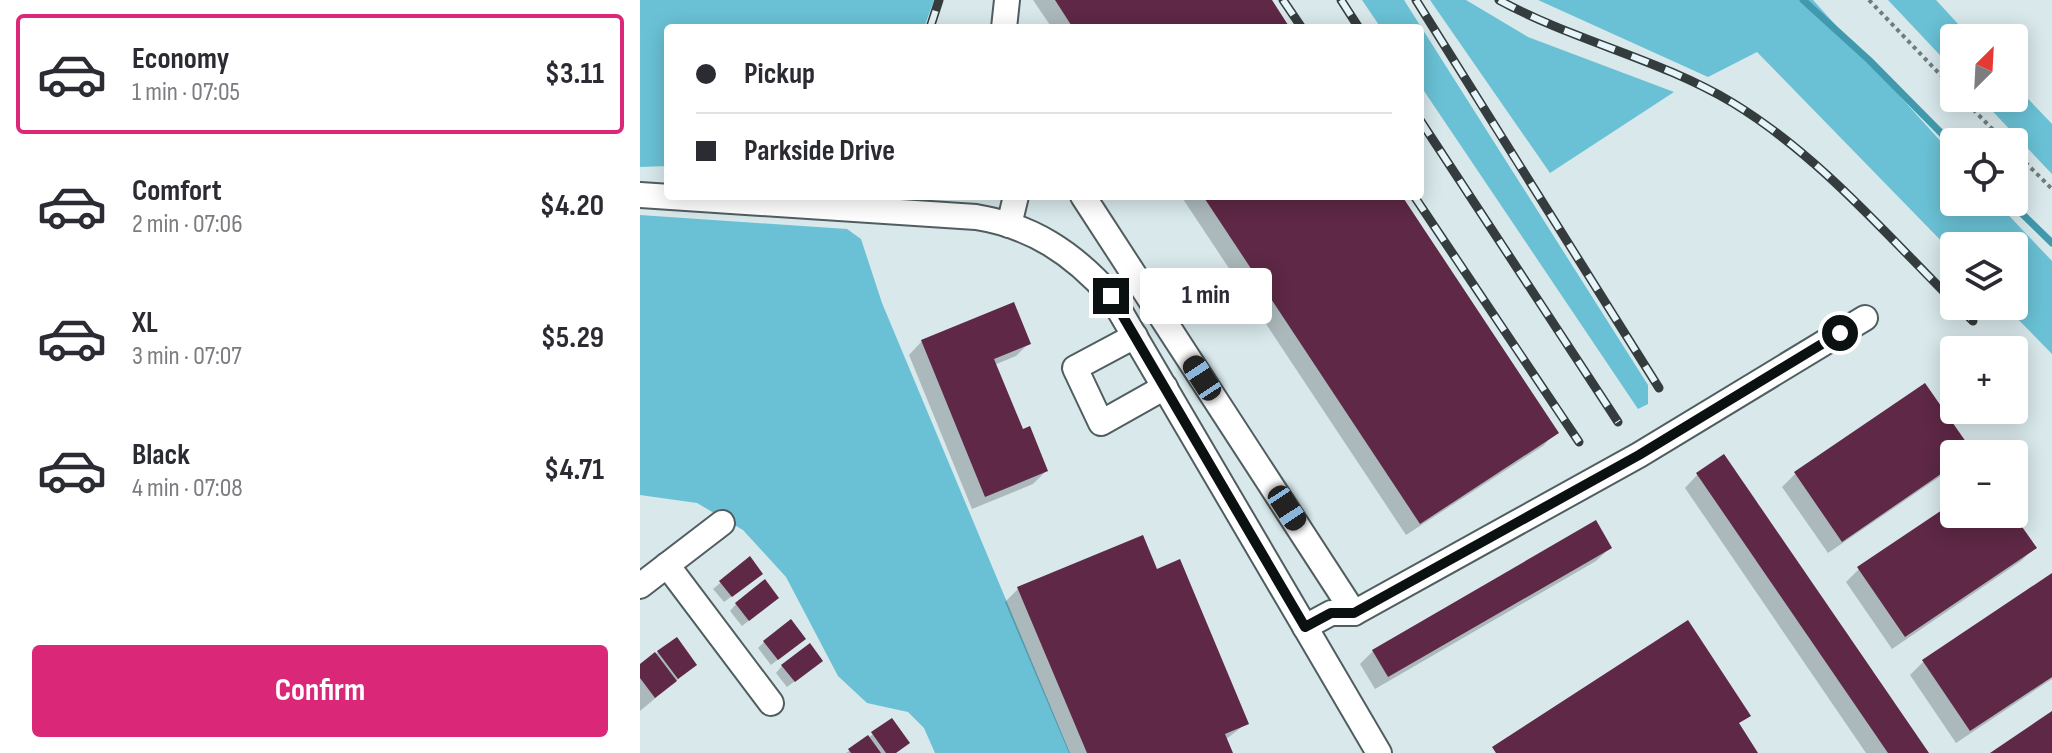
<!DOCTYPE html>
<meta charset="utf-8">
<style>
:root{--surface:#fff;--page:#f2f2f3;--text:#2b2b33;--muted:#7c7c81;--line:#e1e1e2;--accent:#db2777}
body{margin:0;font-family:"Sofia Sans Condensed",sans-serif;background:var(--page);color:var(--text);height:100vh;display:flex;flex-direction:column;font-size:30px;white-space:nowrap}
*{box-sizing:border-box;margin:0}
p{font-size:26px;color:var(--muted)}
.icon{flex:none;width:44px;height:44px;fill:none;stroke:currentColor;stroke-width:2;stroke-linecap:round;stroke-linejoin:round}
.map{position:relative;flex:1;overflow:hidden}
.drawer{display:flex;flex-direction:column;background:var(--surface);width:640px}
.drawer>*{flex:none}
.banner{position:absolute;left:24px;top:24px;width:760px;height:176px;border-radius:8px;box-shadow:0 4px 20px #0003;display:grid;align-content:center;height:176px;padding:0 32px;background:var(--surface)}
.needle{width:52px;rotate:24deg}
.controls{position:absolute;left:1300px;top:24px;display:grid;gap:16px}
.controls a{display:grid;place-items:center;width:88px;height:88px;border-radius:8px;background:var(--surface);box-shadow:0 4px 20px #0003;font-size:40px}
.end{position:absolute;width:36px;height:36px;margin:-18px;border:10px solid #0b1011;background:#fff;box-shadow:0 0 0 4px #fff}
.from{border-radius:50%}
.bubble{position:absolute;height:56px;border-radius:8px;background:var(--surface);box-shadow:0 4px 20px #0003;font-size:26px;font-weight:700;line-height:56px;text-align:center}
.car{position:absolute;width:24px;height:48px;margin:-24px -12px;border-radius:10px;box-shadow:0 0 6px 2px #0007;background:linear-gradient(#222 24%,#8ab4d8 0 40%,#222 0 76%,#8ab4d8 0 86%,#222 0)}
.banner b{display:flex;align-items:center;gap:28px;height:76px;font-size:30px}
.banner b+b{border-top:2px solid var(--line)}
.banner i{width:20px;height:20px;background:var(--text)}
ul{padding:14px 0 0;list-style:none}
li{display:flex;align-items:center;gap:24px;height:120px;margin:0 16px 12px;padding:0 16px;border:4px solid transparent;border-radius:8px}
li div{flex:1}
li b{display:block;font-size:30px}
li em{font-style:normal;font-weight:700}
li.active{border-color:var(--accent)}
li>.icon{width:72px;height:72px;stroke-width:1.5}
.cta{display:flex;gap:16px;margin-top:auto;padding:16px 32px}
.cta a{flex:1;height:92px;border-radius:8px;background:var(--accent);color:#fff;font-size:32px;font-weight:700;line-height:92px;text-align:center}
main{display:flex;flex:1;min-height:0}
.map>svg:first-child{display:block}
.forest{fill:#6ac1d5}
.shadow{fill:#0003}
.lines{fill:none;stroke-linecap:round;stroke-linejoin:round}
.stream{stroke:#4099ac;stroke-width:7}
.building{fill:#5e2846}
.minor-casing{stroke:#515e61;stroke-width:28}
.path{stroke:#717b7d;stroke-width:4;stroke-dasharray:4 4;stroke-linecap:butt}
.minor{stroke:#fff;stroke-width:24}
.rail-casing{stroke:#353c3d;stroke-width:9}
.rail{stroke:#e6f5f9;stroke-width:6;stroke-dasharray:18;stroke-linecap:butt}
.route{stroke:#0b1011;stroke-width:10}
</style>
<main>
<section class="drawer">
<ul>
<li class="active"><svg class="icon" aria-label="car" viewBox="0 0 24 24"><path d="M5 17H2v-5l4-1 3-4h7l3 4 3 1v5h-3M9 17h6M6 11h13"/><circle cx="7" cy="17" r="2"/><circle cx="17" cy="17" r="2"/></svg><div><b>Economy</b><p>1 min · 07:05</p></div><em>$3.11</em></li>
<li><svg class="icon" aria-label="car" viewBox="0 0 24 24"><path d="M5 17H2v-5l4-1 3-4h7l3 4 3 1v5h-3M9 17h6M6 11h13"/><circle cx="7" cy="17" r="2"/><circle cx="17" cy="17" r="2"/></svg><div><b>Comfort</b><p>2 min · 07:06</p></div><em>$4.20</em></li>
<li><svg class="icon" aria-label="car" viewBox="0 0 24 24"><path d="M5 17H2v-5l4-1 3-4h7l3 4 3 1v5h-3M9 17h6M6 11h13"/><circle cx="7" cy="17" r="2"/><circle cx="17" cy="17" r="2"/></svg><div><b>XL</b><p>3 min · 07:07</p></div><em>$5.29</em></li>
<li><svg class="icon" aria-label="car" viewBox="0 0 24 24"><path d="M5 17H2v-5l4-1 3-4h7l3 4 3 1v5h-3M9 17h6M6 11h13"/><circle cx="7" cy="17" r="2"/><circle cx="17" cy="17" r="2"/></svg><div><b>Black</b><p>4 min · 07:08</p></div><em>$4.71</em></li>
</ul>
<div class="cta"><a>Confirm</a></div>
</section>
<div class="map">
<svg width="1412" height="753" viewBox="0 0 1412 753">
<rect width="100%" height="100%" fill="#d8e8eb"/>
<g class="forest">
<path d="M0,0H294L284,28H28V166L0,167Z"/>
<path d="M722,0H764L1008,385V404L998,409L780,85V28H741Z"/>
<path d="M790,0H826L888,37L1034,92L910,173Z"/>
<path d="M898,0H1173L1314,156V202H1356L1412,261V354L1365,306H1374V246H1314V254L1117,52L1068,77Z"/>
<path d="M1248,0H1296L1331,38H1314V70Z"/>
<path d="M1374,84L1412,124V174L1340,98H1374Z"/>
<path d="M0,215L207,229L221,239L242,303L430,753H295L284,728L268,712L227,703L198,676L146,577L103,530L57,503L0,495Z"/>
</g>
<g class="shadow">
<path d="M393,0H629L648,28H412Z"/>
<path d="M541,196H759L916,432L903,446L766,535Z"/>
<path d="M282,341L389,343L376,356L354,365L382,432L406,471L393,484L332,509L269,355Z"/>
<path d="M1284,385L1330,452L1314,454V467L1188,553L1142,487L1155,474Z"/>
<path d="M1058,474L1286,753H1226L1045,488Z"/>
<path d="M1314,504V514H1371L1394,548L1381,561L1252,649L1206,582L1219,569Z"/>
<path d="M970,548L956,561L735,689L720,664L733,651Z"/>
<path d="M109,559L114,580L84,602L73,589Z"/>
<path d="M516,571L607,723L585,740L591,753H429L365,602L378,589Z"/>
<path d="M1412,576V679L1316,743L1270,675L1283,662Z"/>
<path d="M96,604H130L102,626L90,611Z"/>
<path d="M124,642L157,645L131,665L118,648Z"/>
<path d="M18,652L48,671L0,711V666Z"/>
<path d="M142,666L174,667L147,687L136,673Z"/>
<path d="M251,720L255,753H206L228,738Z"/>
</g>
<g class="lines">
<g class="stream">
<path d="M1163,0L1229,60L1314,146"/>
<path d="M1370,202L1412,243"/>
</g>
</g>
<g class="building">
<path d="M415,0H632L650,28H433Z"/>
<path d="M563,196H762L919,433L780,524Z"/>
<path d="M374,302L391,344L354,359L383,429L390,426L408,471L345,497L281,340Z"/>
<path d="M1285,383L1333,452L1314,454V465L1202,542L1154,472Z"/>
<path d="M1084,454L1289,753H1248L1056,473Z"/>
<path d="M1314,502V514H1373L1397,548L1265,637L1217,567Z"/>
<path d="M956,520L972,548L748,677L732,650Z"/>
<path d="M503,535L517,569L540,559L609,724L585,734L593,753H447L377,587Z"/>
<path d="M110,556L123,574L92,597L79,581Z"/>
<path d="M1412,573V677L1330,731L1282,660Z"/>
<path d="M125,579L139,598L109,621L95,603Z"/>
<path d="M151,619L166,639L138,660L123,641Z"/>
<path d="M1048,620L1111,716L1099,723L1118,753H856L852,747Z"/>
<path d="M37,637L57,665L38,679L17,651Z"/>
<path d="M170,643L183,661L155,682L141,665Z"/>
<path d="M15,652L37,681L15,698L0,678V664Z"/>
<path d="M1412,711V753H1350Z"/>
<path d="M252,718L270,743L256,753H246L231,732Z"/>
<path d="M228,735L241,753H211L208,749Z"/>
</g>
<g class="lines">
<defs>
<g id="minor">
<path d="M364,28L367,0"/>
<path d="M0,195L336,217C392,226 433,253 471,296L739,753"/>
<path d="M443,196L714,613L999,455L1225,318"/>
<path d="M369,225L376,196"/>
<path d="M495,336L435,368L461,423L525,387"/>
<path d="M27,565L131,703"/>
<path d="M0,586L82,523"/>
<path d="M665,627L691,613H714"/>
</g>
</defs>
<use href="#minor" class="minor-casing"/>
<g class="path">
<path d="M1229,0L1314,89"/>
<path d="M1322,98L1365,142"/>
<path d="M1374,151L1412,189"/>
</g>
<use href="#minor" class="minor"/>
<defs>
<g id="rail">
<path d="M643,0L662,28"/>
<path d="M701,0L719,28"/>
<path d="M776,0L1019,388"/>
<path d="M859,0C934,41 1020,59 1093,103C1178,155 1244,232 1314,302"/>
<path d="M290,28L299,0"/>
<path d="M780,120L978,422"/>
<path d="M774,196L939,442"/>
<path d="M1318,306L1333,321"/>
</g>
</defs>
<use href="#rail" class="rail-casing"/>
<use href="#rail" class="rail"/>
</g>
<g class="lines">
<path class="route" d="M471,296L665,627L691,613H714L999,455L1200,333"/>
</g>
</svg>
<div class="controls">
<a><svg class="needle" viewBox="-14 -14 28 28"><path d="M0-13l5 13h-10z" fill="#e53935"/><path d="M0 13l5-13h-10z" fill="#7c7c81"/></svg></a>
<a><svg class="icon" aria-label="locate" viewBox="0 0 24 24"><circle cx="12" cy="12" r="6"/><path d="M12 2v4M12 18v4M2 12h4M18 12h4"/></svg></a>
<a><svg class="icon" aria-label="layers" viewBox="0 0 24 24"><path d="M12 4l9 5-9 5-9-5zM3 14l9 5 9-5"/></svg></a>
<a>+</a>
<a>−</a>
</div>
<i class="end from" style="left:1200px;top:333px"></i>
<i class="end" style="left:471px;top:296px"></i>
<div class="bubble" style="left:500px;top:268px;width:132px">1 min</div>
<i class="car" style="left:562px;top:378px;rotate:327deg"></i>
<i class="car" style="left:647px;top:508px;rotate:147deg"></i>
<div class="banner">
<b><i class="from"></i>Pickup</b>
<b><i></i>Parkside Drive</b>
</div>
</div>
</main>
